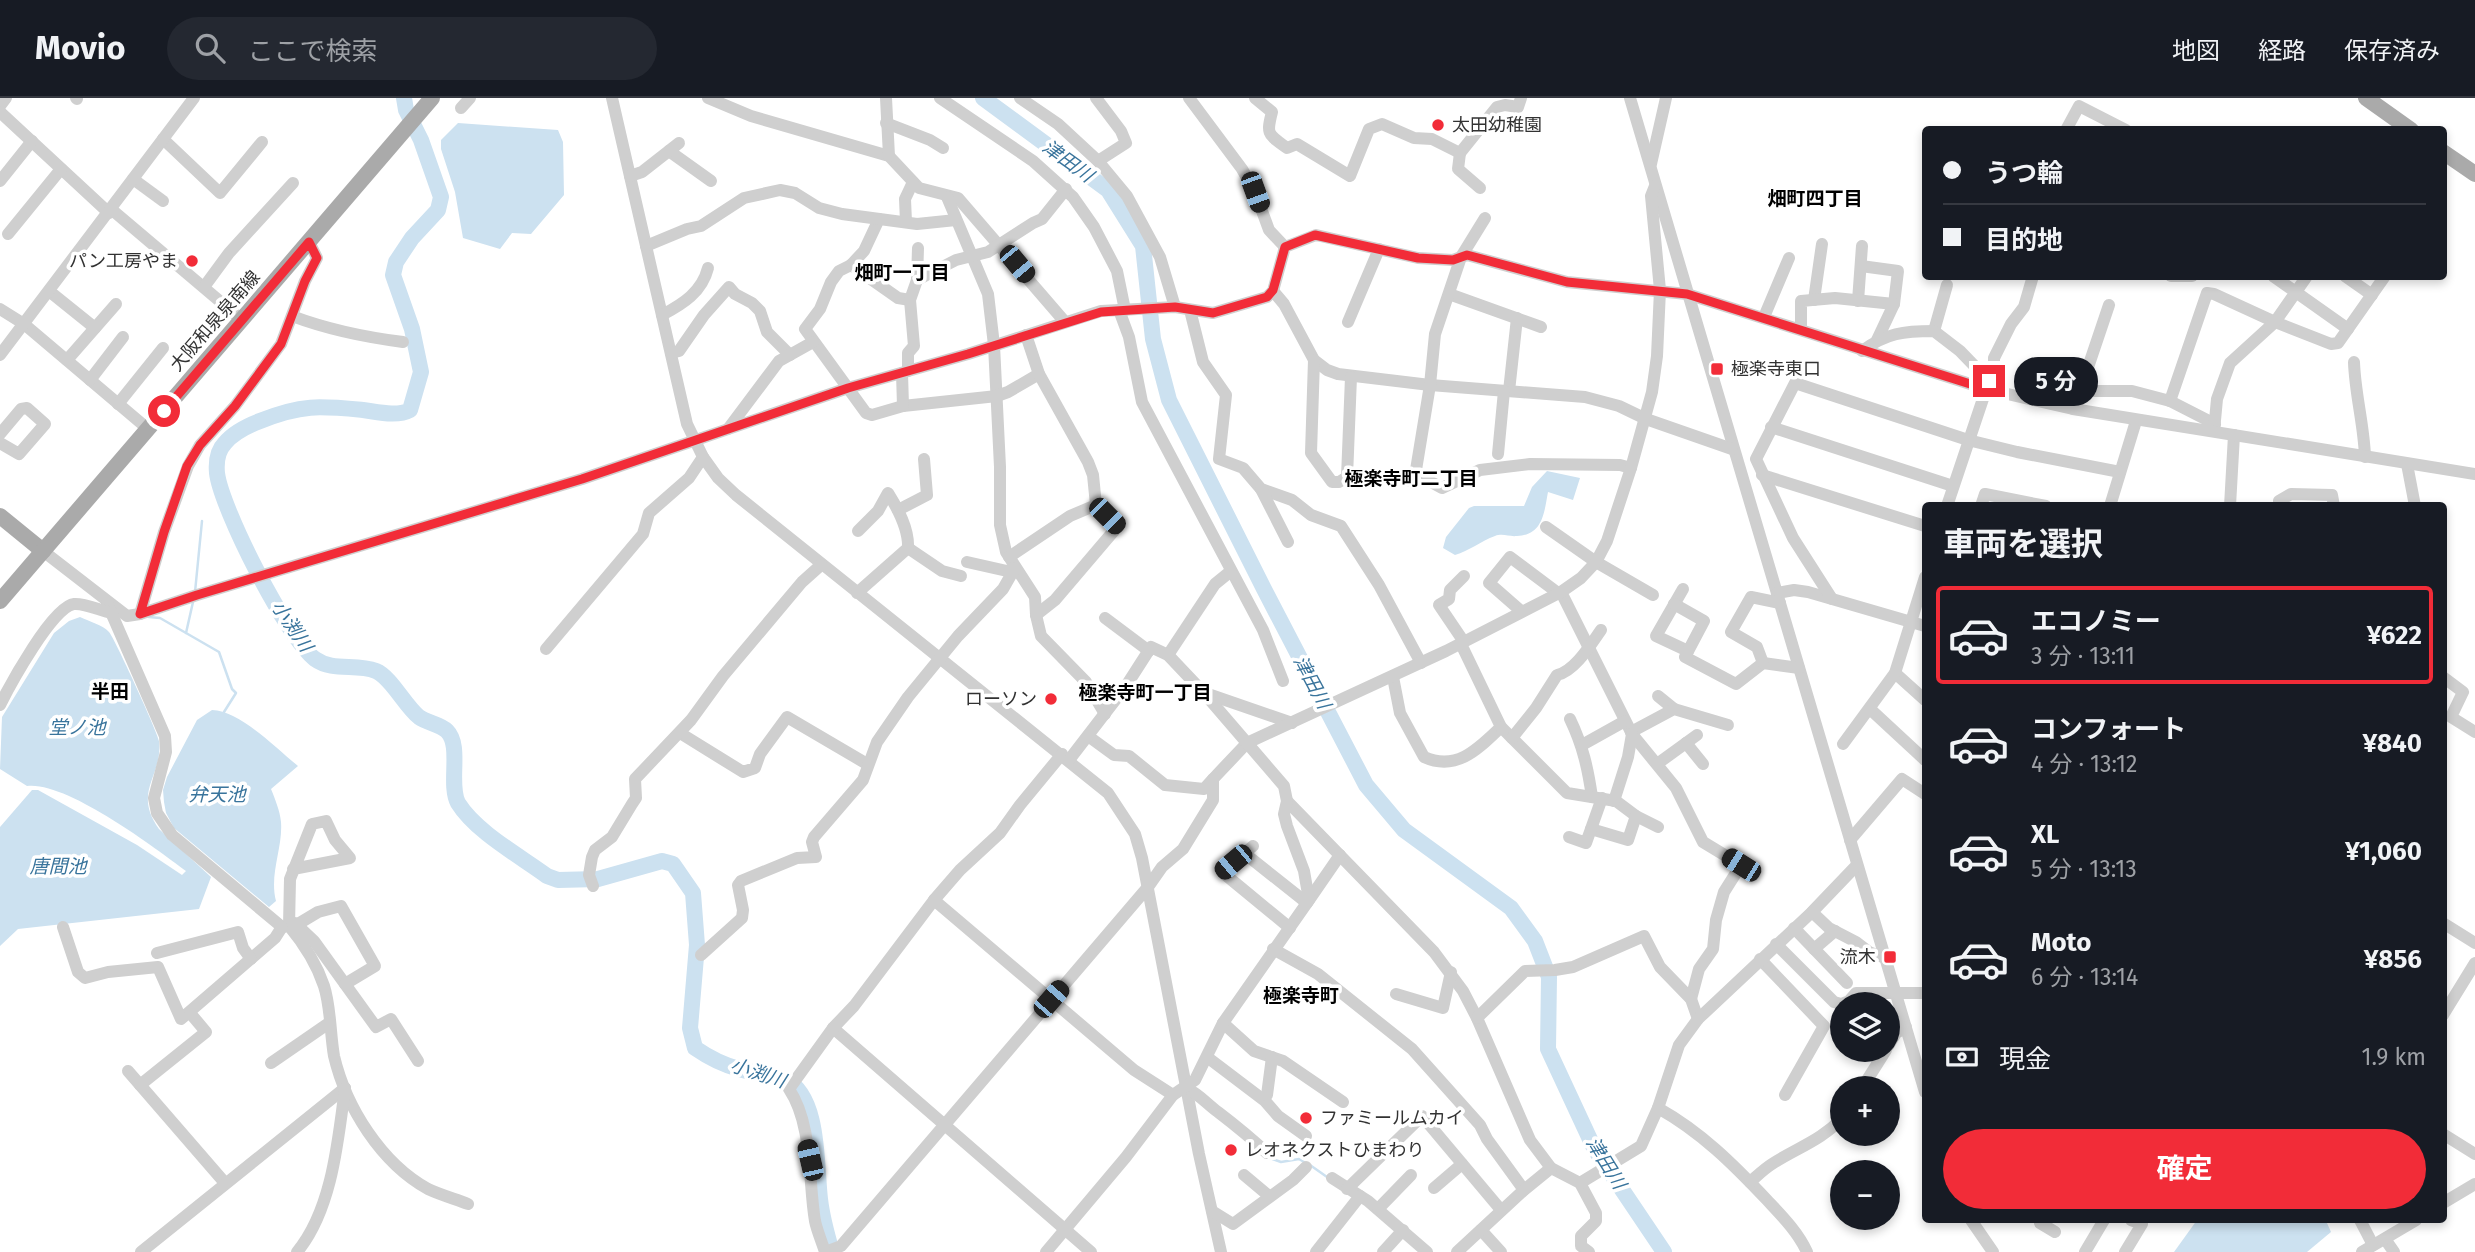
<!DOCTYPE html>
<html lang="ja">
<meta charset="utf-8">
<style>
:root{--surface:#171b24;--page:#242831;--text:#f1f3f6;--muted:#9ea1a6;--line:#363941;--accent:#f22c38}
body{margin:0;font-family:"Fira Sans","Noto Sans JP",sans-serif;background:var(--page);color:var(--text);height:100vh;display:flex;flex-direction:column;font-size:26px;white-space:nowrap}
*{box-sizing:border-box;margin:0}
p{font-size:23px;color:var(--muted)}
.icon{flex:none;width:38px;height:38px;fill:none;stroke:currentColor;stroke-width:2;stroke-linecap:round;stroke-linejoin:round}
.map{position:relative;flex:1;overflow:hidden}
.side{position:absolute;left:1922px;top:404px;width:525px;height:721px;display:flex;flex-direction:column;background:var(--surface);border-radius:7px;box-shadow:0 4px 10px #0003}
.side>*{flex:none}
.hud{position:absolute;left:1922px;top:28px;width:525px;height:154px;border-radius:7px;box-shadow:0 4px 10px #0003;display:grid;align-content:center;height:154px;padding:0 21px;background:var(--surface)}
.buttons{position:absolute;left:1830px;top:894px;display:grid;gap:14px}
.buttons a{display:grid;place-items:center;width:70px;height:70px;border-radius:50%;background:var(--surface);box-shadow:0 4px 10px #0003;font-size:35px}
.end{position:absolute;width:32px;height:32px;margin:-16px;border:9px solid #f22c38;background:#fff;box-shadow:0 0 0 4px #fff}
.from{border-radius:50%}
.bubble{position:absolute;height:49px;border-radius:24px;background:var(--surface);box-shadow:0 4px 10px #0003;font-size:23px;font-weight:700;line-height:49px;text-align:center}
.car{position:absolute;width:21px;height:42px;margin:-21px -10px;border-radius:9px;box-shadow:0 0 5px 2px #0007;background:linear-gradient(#222 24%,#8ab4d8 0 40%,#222 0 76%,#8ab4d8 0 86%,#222 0)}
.hud b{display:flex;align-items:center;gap:24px;height:66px;font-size:26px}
.hud b+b{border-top:2px solid var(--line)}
.hud i{width:18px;height:18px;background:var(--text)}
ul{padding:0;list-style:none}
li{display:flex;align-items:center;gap:21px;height:98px;margin:0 14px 10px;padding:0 7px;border:4px solid transparent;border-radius:7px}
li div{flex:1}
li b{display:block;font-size:26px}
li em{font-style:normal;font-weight:700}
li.selected{border-color:var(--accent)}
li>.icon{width:63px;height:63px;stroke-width:1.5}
h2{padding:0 21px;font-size:32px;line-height:84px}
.pay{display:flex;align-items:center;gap:18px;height:77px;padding:0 21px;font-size:26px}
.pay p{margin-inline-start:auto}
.button{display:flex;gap:14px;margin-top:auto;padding:14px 21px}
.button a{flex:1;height:80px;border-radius:42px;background:var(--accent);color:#fff;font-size:28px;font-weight:700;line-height:80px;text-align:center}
header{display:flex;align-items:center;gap:42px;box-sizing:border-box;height:98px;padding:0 35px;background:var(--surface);border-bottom:2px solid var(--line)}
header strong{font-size:33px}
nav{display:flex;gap:38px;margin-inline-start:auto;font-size:24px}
.search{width:490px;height:63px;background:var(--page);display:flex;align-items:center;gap:18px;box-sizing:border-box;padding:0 24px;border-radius:38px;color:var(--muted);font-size:26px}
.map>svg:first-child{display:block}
.water{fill:#cce1f0}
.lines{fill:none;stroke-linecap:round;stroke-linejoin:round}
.stream{stroke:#cce1f0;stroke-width:2.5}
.river{stroke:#cce1f0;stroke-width:16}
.minor{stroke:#cfcfcf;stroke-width:12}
.major{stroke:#aaa;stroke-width:16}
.route{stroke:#f22c38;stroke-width:9}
.poi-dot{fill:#f22c38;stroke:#fff;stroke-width:2.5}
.labels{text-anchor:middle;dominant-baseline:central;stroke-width:7;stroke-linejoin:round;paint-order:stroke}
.poi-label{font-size:18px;fill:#323232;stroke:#fff;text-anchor:start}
.street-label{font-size:18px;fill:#323232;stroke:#fff}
.water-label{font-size:19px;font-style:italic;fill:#39749c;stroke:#fff}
.neighbourhood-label{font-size:19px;font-weight:bold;fill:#000;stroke:#fff}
</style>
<header>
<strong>Movio</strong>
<div class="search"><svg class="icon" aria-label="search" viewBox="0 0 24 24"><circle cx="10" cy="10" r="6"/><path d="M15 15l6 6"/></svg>ここで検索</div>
<nav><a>地図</a><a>経路</a><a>保存済み</a></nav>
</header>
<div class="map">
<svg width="2475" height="1154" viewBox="0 0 2475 1154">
<rect width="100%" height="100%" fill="#fff"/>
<g class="water">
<path d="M458,25L558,32L563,44L564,97L531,136L512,135L500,151L463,140L455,94L441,51V42Z"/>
<path d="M1547,373L1580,380L1573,402L1548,394C1544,415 1543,437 1517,438C1509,439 1503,435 1495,438C1481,443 1469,453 1455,457L1443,450L1446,439L1469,410L1474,408H1524L1532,389Z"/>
<path d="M80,519C88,523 103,527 109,534C114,539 158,635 159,643C163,679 132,693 159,731L211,779L199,811L18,831L0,848V729L32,692H38L137,747L182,777L186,773C154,749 66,683 27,688L0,671L2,619L54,535L69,523Z"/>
<path d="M212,612C240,613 276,650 298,668L271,691C275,701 280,713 281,724C283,750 269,776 276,803L269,809L174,730L166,715L164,704L163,692L167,679L197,622Z"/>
<path d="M2197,1122H2320L2327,1125L2331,1134L2307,1154H2174Z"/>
</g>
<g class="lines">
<g class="stream">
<path d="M195,494L202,423"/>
<path d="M149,519L160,520L219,554L232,591L236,595L224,614"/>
<path d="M186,535L193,504"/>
<path d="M1267,1059L1281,1064L1299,1061L1304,1064"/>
<path d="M1310,1067L1327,1079"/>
</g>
<g class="river">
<path d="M404,0L406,12L421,42L441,99L438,112L412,140L396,164L393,177L412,231L421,274L410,312C397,319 378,314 363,312C320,308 302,306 260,323C247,328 234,334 225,345C217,353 216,364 217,375C221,410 287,540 315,561C333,574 356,565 376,573C391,579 405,608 419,619C427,625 440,626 447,633C462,648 448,686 458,705C476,734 520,758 547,778L558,782L598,781L662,763L673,766L693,795L697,847L690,930L695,950C708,959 724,967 739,971C755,976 770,974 786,982C820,999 816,1068 820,1101C822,1119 827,1137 832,1154"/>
<path d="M983,0L1108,92L1143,148L1153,241L1169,302L1264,491L1366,687L1404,732L1511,810L1535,843L1549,879L1548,951L1594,1050L1664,1154"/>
</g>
<g class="minor">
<path d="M76,0L77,1"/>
<path d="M612,0L687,326L703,359L718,380L736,397L1108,695L1135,736L1142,760L1199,1056L1221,1154"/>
<path d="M708,0L751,18L889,58L919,90L958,100L1065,224"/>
<path d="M886,0L889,58"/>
<path d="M940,0L1033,63L1073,99L1094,129L1117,173L1125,212"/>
<path d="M1020,0L1058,26L1098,63L1127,98L1160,159L1175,209"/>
<path d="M1096,0L1121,33L1126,45L1098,63"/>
<path d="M1189,0L1242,71L1255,94L1269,132L1285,149"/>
<path d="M1255,0L1272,14C1266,37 1268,36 1287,50L1297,46L1350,78L1369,31L1382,26L1414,40L1432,41L1460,55L1497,9L1505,7L1518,9L1521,0"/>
<path d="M1630,0L1925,994"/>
<path d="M0,8L6,0"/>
<path d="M461,10L470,0"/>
<path d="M0,14L109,115"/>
<path d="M886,25L930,42L943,50"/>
<path d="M2066,32L2079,8L2126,32"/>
<path d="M163,41L220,95L262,44"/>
<path d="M669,53L711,83"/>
<path d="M1460,55L1458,71L1480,90"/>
<path d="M1651,66L1666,0"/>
<path d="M630,78L642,74L679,45"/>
<path d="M133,81L163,103"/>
<path d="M0,83L32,43"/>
<path d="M947,99L988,196L994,247L1000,369V427L1006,454L1035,499L1036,517L1041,538L1086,584L1105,616"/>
<path d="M111,111L242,222"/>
<path d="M879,121L864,153L851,167L839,173L831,184L820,211L805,231L866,315L872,317L903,308L997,298L1008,294L1039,276"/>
<path d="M906,124L905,101L913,84"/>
<path d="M8,136L61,71"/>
<path d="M646,148L687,131L701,128L744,100L780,92L795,95L819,110L842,116L917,126L956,122"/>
<path d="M851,167L898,200L910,202"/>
<path d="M1861,168L1898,173L1894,206L1877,242"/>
<path d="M2171,178H2192"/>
<path d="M2273,178L2348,231"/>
<path d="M2345,178L2372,197"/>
<path d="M917,182L956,162L988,154L1033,125L1042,121L1066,91"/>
<path d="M204,189L229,155L293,85"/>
<path d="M49,193L95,230"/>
<path d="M1273,193L1284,206L1314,262L1327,272L1338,276L1430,287L1585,299L1619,308L1646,321L1732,351"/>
<path d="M1449,196L1541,229"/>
<path d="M1814,202L1822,146"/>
<path d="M1858,203L1862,148"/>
<path d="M0,211L24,226L148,331"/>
<path d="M1119,212L1129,239L1142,304L1263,532L1283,583"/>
<path d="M1190,212L1203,264L1226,297L1219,361L1243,370L1261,391L1292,402L1311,417L1341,428L1379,487L1421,565"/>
<path d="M662,217C683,206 702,194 708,170"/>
<path d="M292,218C329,232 364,239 403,244"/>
<path d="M1764,219L1789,160"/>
<path d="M1348,224L1379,151"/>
<path d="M1801,231V203L1835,200L1894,206"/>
<path d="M1934,233L1947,187"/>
<path d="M1026,237L1039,276L1088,364L1093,377L1096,407L1118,428L1055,502L1036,517"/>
<path d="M1862,253C1886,235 1904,233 1934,233L1960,253L1989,283"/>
<path d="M671,255L679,253L704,217L729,189L735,196L752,205L760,213L767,234L790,257"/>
<path d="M0,257L194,0"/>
<path d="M67,262L116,206"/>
<path d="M1314,262L1311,355L1332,384H1339L1347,379L1431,384L1442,390L1480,372L1530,366L1620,367L1631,370"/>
<path d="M2354,264C2355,296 2364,327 2365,359"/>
<path d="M908,273V255L914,248L910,202L917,182L918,150"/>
<path d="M902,275L903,308"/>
<path d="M90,282L123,239"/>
<path d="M1509,293L1517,220"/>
<path d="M2080,293L2109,207"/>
<path d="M2170,303L2207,195L2214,196L2275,224L2331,246L2338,245L2385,178"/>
<path d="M118,306L163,250"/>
<path d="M2073,311L2080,293H2132L2170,303L2215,326"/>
<path d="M1771,329L1953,388"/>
<path d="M728,331L779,263L813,244"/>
<path d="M2214,333L2217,301L2230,265L2275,224L2307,178"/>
<path d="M0,336L21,311L27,310L45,326L19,356L0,345"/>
<path d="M1498,356L1504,293"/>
<path d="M2407,366L2415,408"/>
<path d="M1762,377L1925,428"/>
<path d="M1347,379L1351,279"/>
<path d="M1414,384L1430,287L1435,236L1461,159L1485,120"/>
<path d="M1261,391L1288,444"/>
<path d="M1947,408L1994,268V260L2011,226L2024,209L2033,178"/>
<path d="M1981,408L1985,396L2046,408"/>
<path d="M2110,408L2136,323"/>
<path d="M2230,408L2234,337"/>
<path d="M2279,408V403L2291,396L2332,397L2334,408"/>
<path d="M898,412L927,397L924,361"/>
<path d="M1546,429L1596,464L1653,497"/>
<path d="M908,450L942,473L961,478"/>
<path d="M43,453L127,518L140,516L197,497L582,381L848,290L968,256L1101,213L1175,209L1213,215L1267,199L1273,193L1285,149L1316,137L1418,160L1453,162L1467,157L1567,184L1687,196L1986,291L2073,311L2475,376"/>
<path d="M1009,459L1070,418L1096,407"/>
<path d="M967,464L1007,473L1015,470"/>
<path d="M1464,478L1450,492L1449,501L1439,507L1464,544"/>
<path d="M1683,491L1656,538L1688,553"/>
<path d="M1561,494L1632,636L1676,690L1703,744L1741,767L1724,794L1716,822L1713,851L1699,871L1691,901"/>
<path d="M857,495L908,450C909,431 898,411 888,395L878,413L858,433"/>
<path d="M1777,495L1794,492L1808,494L1925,528"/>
<path d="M1832,501L1793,440L1756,361L1795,285L1968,342L2017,354L2120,374"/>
<path d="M107,505L165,638L166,654L154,700L157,715L172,737L282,829L289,828C304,846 317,867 324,888C331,910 330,935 334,958C346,1009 381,1065 428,1091C441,1097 455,1101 468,1106"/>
<path d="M1674,506L1704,523L1685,559L1736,586L1763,565L1799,570"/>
<path d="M1521,513L1489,485L1510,459L1558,495"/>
<path d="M140,516L164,434L188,368L200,347L235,308L281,246L305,183L317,160L309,144"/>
<path d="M1105,520L1149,553"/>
<path d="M546,551L643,436L649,415L689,380L703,359"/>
<path d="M1168,557L1215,486L1231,473"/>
<path d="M1763,565L1757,549L1731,534L1751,499L1780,505"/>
<path d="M1895,575L1925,602"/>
<path d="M1393,579L1400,615L1424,659C1457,674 1479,650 1501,629L1461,546"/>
<path d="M2443,579L2463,594L2451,619L2475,634"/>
<path d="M1205,595L1292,625"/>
<path d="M1658,598L1674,611"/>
<path d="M0,607C10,587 53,508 74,506C85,505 101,513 112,515"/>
<path d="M1870,611L1925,662"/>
<path d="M1570,621C1583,648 1588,671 1592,699"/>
<path d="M1501,629L1567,695L1616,703L1636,718L1658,729"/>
<path d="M1631,634L1674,611L1728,627"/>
<path d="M680,635L743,674L755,670L760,656L787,619L867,666"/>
<path d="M1088,638L1114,657L1129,658L1165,687L1204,691L1213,681"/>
<path d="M1512,640L1536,610L1557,577C1575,573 1591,546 1601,532"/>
<path d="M1686,645L1703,666"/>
<path d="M1843,646L1895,575L1925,479"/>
<path d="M1582,647L1625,623"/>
<path d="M1657,666L1697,637"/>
<path d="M1287,703L1434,854L1463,893L1477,920L1530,1042L1551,1070L1580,1085L1596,1115V1123L1581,1138V1148L1589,1154"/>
<path d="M1614,703L1628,659L1632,636"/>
<path d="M1591,731L1628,742L1636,718"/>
<path d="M1569,739L1586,745L1602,700"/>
<path d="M1850,742L1902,681L1925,696"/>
<path d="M1253,748L1222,774L1290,830"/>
<path d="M1244,755L1307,805"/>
<path d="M593,788L589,777L592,759L595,752L612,739L632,706L636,700L635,681L691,622L723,578L802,484L821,467"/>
<path d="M934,802L1134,972L1173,997"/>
<path d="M1309,802L1340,757"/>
<path d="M1812,814L1829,830L1856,844L1869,854L1885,860"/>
<path d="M295,825L314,843L376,929L391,921L418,963"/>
<path d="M2443,825L2475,845"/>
<path d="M298,826L318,814L341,808L375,868L345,886"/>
<path d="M289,828L290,781L312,726L326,723L335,742L350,760L293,771"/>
<path d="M63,829L78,874L85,880L108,874L158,869L181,921L275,840L282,829"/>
<path d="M1794,830L1847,885"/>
<path d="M1776,846L1834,904L1841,906L1849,903L1856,895H1925"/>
<path d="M1273,851L1318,876L1412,951L1480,1027L1487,1041L1524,1092"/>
<path d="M1814,851L1835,833"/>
<path d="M157,855L238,834L243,850L251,861"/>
<path d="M701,857L742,820L743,812L738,787L741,783L797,760L816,759L812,744L814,739L863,682L877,644L908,599L958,538L1003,491L1015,470"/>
<path d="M1760,861L1824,928L1785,997"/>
<path d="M1396,896L1443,910L1451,874"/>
<path d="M2443,917L2475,865"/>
<path d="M1477,920L1525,873L1555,872L1573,869L1644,838L1660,869L1691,901L1698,921"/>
<path d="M1223,925L1254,953L1283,963L1343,1004"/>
<path d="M833,930L1091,1154"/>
<path d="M1888,948L1896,935L1906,929"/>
<path d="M1207,959L1265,1003L1278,1018L1306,1038"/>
<path d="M271,965L329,925"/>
<path d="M128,973L225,1085"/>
<path d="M140,987L206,934L190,915"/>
<path d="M1186,990C1199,996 1207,1006 1218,1014C1235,1027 1251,1040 1267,1055"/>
<path d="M1862,990L1886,952"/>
<path d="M1267,997L1272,959"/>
<path d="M1658,1010C1701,1034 1733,1066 1767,1102C1782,1118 1798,1134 1807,1154"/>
<path d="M2443,1036L2475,1056"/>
<path d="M1244,1077L1269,1098"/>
<path d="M1332,1080L1368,1103L1427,1154"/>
<path d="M1750,1084C1757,1078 1764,1071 1772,1066C1798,1049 1821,1043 1843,1019"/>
<path d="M1580,1085L1641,1048L1658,1010L1679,947L1698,921L1812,814L1857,767"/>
<path d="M1434,1090L1462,1066"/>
<path d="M1347,1091L1422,1018L1501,1112"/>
<path d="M2443,1105L2475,1086"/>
<path d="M1378,1111L1411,1077"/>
<path d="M1212,1113L1233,1126L1293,1082L1306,1069"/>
<path d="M1971,1122L1993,1154"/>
<path d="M2360,1122L2373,1147"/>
<path d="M2040,1125L2055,1134"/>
<path d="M1481,1132L1501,1154"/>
<path d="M2385,1141L2394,1154"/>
<path d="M141,1154L345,990"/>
<path d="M297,1154C332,1112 338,1043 345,990"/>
<path d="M825,1154L841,1148L1148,789L1162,769L1183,751L1213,702V681L1247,645L1446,553L1561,494L1581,480L1596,464L1607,443L1631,370L1652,294L1657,258L1660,192L1651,98L1655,88"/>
<path d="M825,1154C822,1144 817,1133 815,1123C808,1082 813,1027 789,991L833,930L854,908L934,802L960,772L1000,735L1020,707L1062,656"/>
<path d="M1046,1154L1126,1059L1173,997L1195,982L1223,925L1309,802L1304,773L1287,728L1284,716L1287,703L1284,688L1204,595L1168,557L1151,549L1126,588L1069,662"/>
<path d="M1316,1154L1360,1098"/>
<path d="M1383,1154L1403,1132"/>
<path d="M1457,1154L1524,1092L1551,1070"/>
<path d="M2085,1154L2104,1122"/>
<path d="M2125,1154L2142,1126L2131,1122"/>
<path d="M2362,1154L2416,1122"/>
</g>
<g class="major">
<path d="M2366,0L2411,32"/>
<path d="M2443,54L2475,76"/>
<path d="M0,418L43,453"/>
<path d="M0,503L432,0"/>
</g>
</g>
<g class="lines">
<path class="route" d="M164,313L309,144L317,160L305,183L281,246L235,308L200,347L187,368L164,434L140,516L197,497L582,381L848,290L968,256L1101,214L1175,209L1213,215L1267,199L1273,192L1285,149L1315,137L1418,160L1453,162L1467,157L1567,184L1687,196L1986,291L1989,283"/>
</g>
<g class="poi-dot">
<circle cx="1438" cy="27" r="7"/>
<circle cx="192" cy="163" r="7"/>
<rect x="1710" y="264" width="14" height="14" rx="3.5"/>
<circle cx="1051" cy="601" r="7"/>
<rect x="1883" y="852" width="14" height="14" rx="3.5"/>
<circle cx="1306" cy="1020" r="7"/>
<circle cx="1231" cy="1052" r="7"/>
</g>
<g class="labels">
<g class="poi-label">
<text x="1452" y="27">太田幼稚園</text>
<text x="178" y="163" text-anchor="end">パン工房やま</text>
<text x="1731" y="271">極楽寺東口</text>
<text x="1037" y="601" text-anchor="end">ローソン</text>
<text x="1876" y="859" text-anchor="end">流木</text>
<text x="1320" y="1020">ファミールムカイ</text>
<text x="1245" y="1052">レオネクストひまわり</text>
</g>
<g class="street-label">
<text transform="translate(215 223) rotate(-49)">大阪和泉泉南線</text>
</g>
<g class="water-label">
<text transform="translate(1068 63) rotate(36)">津田川</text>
<text transform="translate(292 528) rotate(56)">小渕川</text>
<text transform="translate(1312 584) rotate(62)">津田川</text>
<text x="77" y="629">堂ノ池</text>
<text x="217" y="696">弁天池</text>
<text x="58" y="768">唐間池</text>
<text transform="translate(758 975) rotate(18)">小渕川</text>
<text transform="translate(1606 1065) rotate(58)">津田川</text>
</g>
<g class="neighbourhood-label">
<text x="1815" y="100">畑町四丁目</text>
<text x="902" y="174">畑町一丁目</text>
<text x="1411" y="380">極楽寺町二丁目</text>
<text x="110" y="593">半田</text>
<text x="1145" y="594">極楽寺町一丁目</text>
<text x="1301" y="897">極楽寺町</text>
</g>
</g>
</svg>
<div class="buttons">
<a><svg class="icon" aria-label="layers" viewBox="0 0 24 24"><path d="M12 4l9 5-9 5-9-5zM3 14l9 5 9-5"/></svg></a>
<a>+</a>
<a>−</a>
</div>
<i class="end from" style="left:164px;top:313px"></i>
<i class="end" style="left:1989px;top:283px"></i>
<div class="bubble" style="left:2014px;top:259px;width:84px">5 分</div>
<i class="car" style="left:1255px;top:94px;rotate:160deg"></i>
<i class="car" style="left:1017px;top:166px;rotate:140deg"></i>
<i class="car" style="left:1107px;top:418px;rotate:135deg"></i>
<i class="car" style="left:1233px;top:764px;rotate:230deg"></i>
<i class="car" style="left:1741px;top:767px;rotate:302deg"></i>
<i class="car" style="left:1051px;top:901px;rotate:41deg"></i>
<i class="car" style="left:810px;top:1062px;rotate:347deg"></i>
<div class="hud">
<b><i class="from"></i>うつ輪</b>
<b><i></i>目的地</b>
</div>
<section class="side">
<h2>車両を選択</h2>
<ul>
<li class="selected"><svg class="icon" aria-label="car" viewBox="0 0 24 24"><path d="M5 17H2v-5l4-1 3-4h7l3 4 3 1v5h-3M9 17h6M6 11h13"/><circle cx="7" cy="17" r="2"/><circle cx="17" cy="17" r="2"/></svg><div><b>エコノミー</b><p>3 分 · 13:11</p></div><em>¥622</em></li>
<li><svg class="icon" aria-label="car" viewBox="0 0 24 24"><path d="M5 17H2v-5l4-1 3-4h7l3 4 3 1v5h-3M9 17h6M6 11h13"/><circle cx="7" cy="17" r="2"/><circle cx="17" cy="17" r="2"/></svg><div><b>コンフォート</b><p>4 分 · 13:12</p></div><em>¥840</em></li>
<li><svg class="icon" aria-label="car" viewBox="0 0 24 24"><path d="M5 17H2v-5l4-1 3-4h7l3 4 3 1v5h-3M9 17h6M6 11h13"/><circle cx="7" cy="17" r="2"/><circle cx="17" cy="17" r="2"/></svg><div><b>XL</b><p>5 分 · 13:13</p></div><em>¥1,060</em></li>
<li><svg class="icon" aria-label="car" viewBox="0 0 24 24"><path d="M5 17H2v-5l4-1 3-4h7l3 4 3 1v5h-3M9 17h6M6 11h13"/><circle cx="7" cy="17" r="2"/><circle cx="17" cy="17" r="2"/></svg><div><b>Moto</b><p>6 分 · 13:14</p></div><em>¥856</em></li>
</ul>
<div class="pay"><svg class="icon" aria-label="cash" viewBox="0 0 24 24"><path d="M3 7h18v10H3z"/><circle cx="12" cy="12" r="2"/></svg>現金<p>1.9 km</p></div>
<div class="button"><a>確定</a></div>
</section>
</div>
